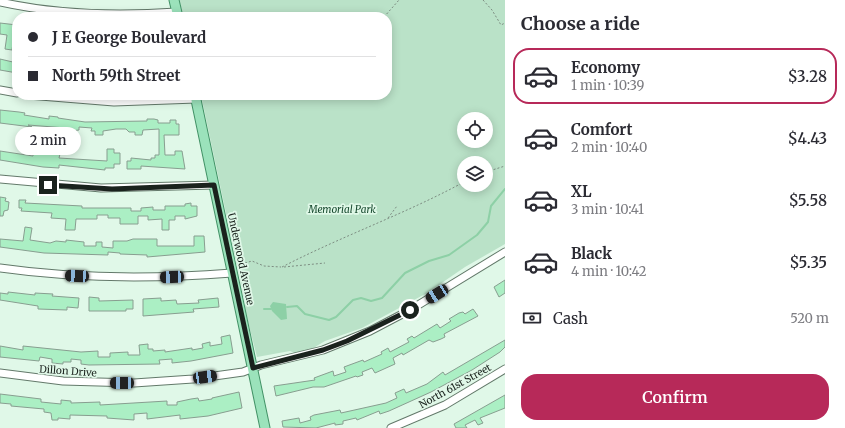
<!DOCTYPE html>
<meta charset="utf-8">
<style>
:root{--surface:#fff;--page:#f7f7f7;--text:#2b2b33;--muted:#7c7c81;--line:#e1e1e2;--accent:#b72959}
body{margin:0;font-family:Merriweather,serif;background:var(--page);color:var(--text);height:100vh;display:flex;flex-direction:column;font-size:15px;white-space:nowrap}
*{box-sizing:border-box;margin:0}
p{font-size:13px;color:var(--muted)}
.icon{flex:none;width:22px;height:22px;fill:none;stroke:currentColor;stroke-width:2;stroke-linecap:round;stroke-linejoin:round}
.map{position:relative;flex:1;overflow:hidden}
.panel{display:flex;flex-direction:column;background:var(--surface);width:340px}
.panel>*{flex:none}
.top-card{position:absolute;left:12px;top:12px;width:380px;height:88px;border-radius:16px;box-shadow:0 2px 10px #0003;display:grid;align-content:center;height:88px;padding:0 16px;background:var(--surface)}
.controls{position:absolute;left:457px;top:112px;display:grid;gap:8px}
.controls a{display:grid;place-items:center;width:36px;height:36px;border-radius:50%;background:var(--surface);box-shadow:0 2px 10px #0003;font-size:20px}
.end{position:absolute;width:18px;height:18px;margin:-9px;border:5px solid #1a221d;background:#fff;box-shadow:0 0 0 2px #fff}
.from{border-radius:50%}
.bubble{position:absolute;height:28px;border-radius:14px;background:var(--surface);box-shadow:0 2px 10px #0003;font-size:13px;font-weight:600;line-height:28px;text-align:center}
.car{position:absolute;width:12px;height:24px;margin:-12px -6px;border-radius:5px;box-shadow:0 0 3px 1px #0007;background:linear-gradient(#222 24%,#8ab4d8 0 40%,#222 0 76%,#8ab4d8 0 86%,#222 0)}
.top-card b{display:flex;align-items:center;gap:14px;height:38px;font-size:15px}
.top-card b+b{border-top:1px solid var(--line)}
.top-card i{width:10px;height:10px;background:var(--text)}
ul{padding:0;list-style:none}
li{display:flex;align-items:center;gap:12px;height:56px;margin:0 8px 6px;padding:0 8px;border:2px solid transparent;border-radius:16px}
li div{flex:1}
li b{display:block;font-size:15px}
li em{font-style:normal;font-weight:600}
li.selected{border-color:var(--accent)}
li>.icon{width:36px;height:36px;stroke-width:1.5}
h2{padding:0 16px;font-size:18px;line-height:48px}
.pay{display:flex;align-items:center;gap:10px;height:44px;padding:0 16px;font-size:15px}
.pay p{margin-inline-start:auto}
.button{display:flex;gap:8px;margin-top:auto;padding:8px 16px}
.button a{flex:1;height:46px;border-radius:16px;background:var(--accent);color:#fff;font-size:16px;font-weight:600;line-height:46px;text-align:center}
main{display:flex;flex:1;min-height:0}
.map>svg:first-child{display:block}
.green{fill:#bae2c8;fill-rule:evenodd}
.water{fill:#8dd0a6}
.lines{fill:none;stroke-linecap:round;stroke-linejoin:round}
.stream{stroke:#8dd0a6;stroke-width:2}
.building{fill:#abefc4;stroke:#889e90}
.minor-casing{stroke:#63796a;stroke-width:9}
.major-casing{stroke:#429266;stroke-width:11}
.path{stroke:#7d8d82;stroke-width:1;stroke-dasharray:2 2;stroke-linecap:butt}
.minor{stroke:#fff;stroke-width:7}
.major{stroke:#9be2bb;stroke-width:9}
.route{stroke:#1a221d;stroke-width:5}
.labels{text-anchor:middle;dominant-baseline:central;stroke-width:3.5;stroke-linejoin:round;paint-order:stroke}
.park-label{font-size:10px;font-style:italic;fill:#15482d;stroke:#e0f8e8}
.street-label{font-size:10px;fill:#1a221d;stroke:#e0f8e8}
</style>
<main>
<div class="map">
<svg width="505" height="428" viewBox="0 0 505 428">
<rect width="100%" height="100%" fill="#e0f8e8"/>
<path class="green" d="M179,0H505V244L465,267L427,293L362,328L325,341L310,350L297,354L290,351L257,357L244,306L245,303L201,95H387V17H184ZM464,119H486V141H464ZM464,163H486V185H464Z"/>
<path class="water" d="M273,302L286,304L287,319L281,320L272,311L270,306Z"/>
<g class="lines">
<g class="stream">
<path d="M287,307L297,306L305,314L329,320L336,317L353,300L361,298L371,301L382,298L405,273L429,261L449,255L477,235L488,222L491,206L505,189"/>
<path d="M264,309H271"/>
</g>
</g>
<g class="building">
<path d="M0,23L17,25V37L14,36L12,50L5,49L7,35L0,34Z"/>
<path d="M0,59L17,63V73L0,70Z"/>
<path d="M0,110L19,112L25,113L24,115L49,119V116L58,117V118L85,122L147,121V119H154L158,120V123H170V120H176V124H179V135H164L165,155H175V151H182L185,169L141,166V169H127V161H131V158L151,160V158H155V155H159V129L143,130L142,135H135V132H129L126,129H116L103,131V135H95V131H91L92,128L79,127V130L71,131L66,130V128L28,125L32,127L0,123Z"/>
<path d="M107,149H114V153H120V164H114V168H105V170L59,165V168L43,167L0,160V151L33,156V152L49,153L60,154L59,158L107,161Z"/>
<path d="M0,197L6,198L5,201L9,202L8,210L4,211L3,216H0Z"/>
<path d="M19,200H26L25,203L82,206V208H131V211H141V208L153,207V210H165V206H185V204L191,203V206H197V216L185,219V216H175V220H169V230H162V219L148,220V216H138V224H120V218H108V215H97V219H76L75,230H65L66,219L51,218L52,213L21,211L22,208H19Z"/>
<path d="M25,227L32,228L30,240L50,243L56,241L66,242V240L84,242V246H96V242H102V247L113,248V241H127L133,239H157V246H194V236H204L205,252L147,257V255L120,254V253L108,252V255L44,253L0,247V239L23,241Z"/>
<path d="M505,280V293L499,297L494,287Z"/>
<path d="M8,292L35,295V293L53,294L52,296L79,298L78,308L67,307V310L38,309V306L0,300V293L8,294Z"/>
<path d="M89,297L99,298V301L133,300V309H126V311H89Z"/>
<path d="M161,298V301L176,300L177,304L199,303L198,300L218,298L219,307L193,309L194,312L143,316V299Z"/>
<path d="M473,309L478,316L444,334L445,337L441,339L433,342L429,340L403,355L402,353L393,358L395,364L375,373L372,368L362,372L363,375L357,377L356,376L324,387H313L276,396L274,386L315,380L314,378L333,371L334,376L346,372L344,367L363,360L364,362L382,354L381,352L388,348L390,352L409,342L407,339L412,336L414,338L437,324L440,328L451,321L449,319L459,313L463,312L465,314Z"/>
<path d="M230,335L233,353L191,361L172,363V359L159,360L160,364L89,365L81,364V360L71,359V362H63V364L52,363V359L40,357L39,361L0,357V346L23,350V346L81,352L98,351V357H110V353L128,352V355H140L139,345L148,344V349H153V351L165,350V352L192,348V350L203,348L202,344L210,342V346L222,344L221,337Z"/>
<path d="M505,340V347L500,352L472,370L431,392L389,411L380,414L379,411L357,420L356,418L343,421V424L335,425V423L316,428L283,427L282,421L299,418L300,423L311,420L310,417L314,415L340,410L341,413L386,403L397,398L395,393L404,389L406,393L427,384L443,372L445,375Z"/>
<path d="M239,392L242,408L208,416L180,419V415L147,419V413L134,414V420L107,418V416L70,415V419L58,418V420H52L51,413L44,412V409L11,406V404L0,403V394L41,399V402L61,404V400L71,401V403L100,402V405L167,401V405H177V402L191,399L198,398L199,401L212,399V398Z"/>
<path d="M505,395V408L480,418L483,423L478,425L475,420L465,425L467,428H456L454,424Z"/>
</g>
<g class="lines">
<defs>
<g id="minor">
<path d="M0,2C58,15 118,16 177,12"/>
<path d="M0,90L17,93"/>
<path d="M28,95L114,102L196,99"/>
<path d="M0,179L101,188L214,185"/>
<path d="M0,268C77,279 155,279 232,273"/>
<path d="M0,373L63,381L134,383L193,379L243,372L261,365L323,350L370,331L410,310L505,252"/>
<path d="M391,428L445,405L505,369"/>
</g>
<g id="major">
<path d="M174,0L178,17"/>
<path d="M195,95L265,428"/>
</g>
</defs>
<use href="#minor" class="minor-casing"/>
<use href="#major" class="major-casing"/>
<g class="path">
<path d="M483,0L492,10L501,25L505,23"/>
<path d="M384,17L399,0"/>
<path d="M486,172L505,166"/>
<path d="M388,218L397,206"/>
<path d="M245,263L252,261L264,266L281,267"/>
<path d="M282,267C342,236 405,214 464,182"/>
<path d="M284,267L325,263"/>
</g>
<use href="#minor" class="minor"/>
<use href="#major" class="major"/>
</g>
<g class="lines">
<path class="route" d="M48,185L112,189L214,185L253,368L323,350L347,341L410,310"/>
</g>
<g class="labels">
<g class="park-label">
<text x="342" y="209">Memorial Park</text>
</g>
<g class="street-label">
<text transform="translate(241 259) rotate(78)">Underwood Avenue</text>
<text transform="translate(68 371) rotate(4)">Dillon Drive</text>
<text transform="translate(455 386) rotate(-29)">North 61st Street</text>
</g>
</g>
</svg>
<div class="controls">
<a><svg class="icon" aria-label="locate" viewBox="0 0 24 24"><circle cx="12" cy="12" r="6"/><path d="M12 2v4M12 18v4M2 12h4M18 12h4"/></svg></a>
<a><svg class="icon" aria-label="layers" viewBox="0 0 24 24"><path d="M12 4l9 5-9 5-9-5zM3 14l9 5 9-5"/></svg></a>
</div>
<i class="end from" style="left:410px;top:310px"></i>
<i class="end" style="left:48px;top:185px"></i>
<div class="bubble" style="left:15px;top:127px;width:66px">2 min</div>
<i class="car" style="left:77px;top:276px;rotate:273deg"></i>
<i class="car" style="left:172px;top:277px;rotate:268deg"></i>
<i class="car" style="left:437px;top:294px;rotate:238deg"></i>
<i class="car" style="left:205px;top:377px;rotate:82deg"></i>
<i class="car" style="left:122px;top:383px;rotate:270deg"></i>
<div class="top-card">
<b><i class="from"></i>J E George Boulevard</b>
<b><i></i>North 59th Street</b>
</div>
</div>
<section class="panel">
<h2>Choose a ride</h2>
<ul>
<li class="selected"><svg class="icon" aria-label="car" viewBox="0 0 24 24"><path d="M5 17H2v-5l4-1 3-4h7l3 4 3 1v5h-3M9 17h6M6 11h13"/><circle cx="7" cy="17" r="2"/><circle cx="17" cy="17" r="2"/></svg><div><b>Economy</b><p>1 min · 10:39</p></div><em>$3.28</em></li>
<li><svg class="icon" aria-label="car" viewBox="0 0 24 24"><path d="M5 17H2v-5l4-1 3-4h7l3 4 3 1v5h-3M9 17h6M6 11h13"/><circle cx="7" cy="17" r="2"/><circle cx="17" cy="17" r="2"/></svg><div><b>Comfort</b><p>2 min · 10:40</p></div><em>$4.43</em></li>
<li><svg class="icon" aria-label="car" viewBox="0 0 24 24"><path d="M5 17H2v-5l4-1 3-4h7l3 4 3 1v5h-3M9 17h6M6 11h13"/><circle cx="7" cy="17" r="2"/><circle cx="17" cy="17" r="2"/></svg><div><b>XL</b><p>3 min · 10:41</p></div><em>$5.58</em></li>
<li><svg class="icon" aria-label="car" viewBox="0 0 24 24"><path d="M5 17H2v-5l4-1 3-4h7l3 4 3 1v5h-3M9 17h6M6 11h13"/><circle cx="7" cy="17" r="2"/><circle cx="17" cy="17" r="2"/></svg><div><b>Black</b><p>4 min · 10:42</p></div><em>$5.35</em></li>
</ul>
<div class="pay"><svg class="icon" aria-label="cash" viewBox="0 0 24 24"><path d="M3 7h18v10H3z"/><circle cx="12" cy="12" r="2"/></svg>Cash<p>520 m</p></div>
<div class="button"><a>Confirm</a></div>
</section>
</main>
